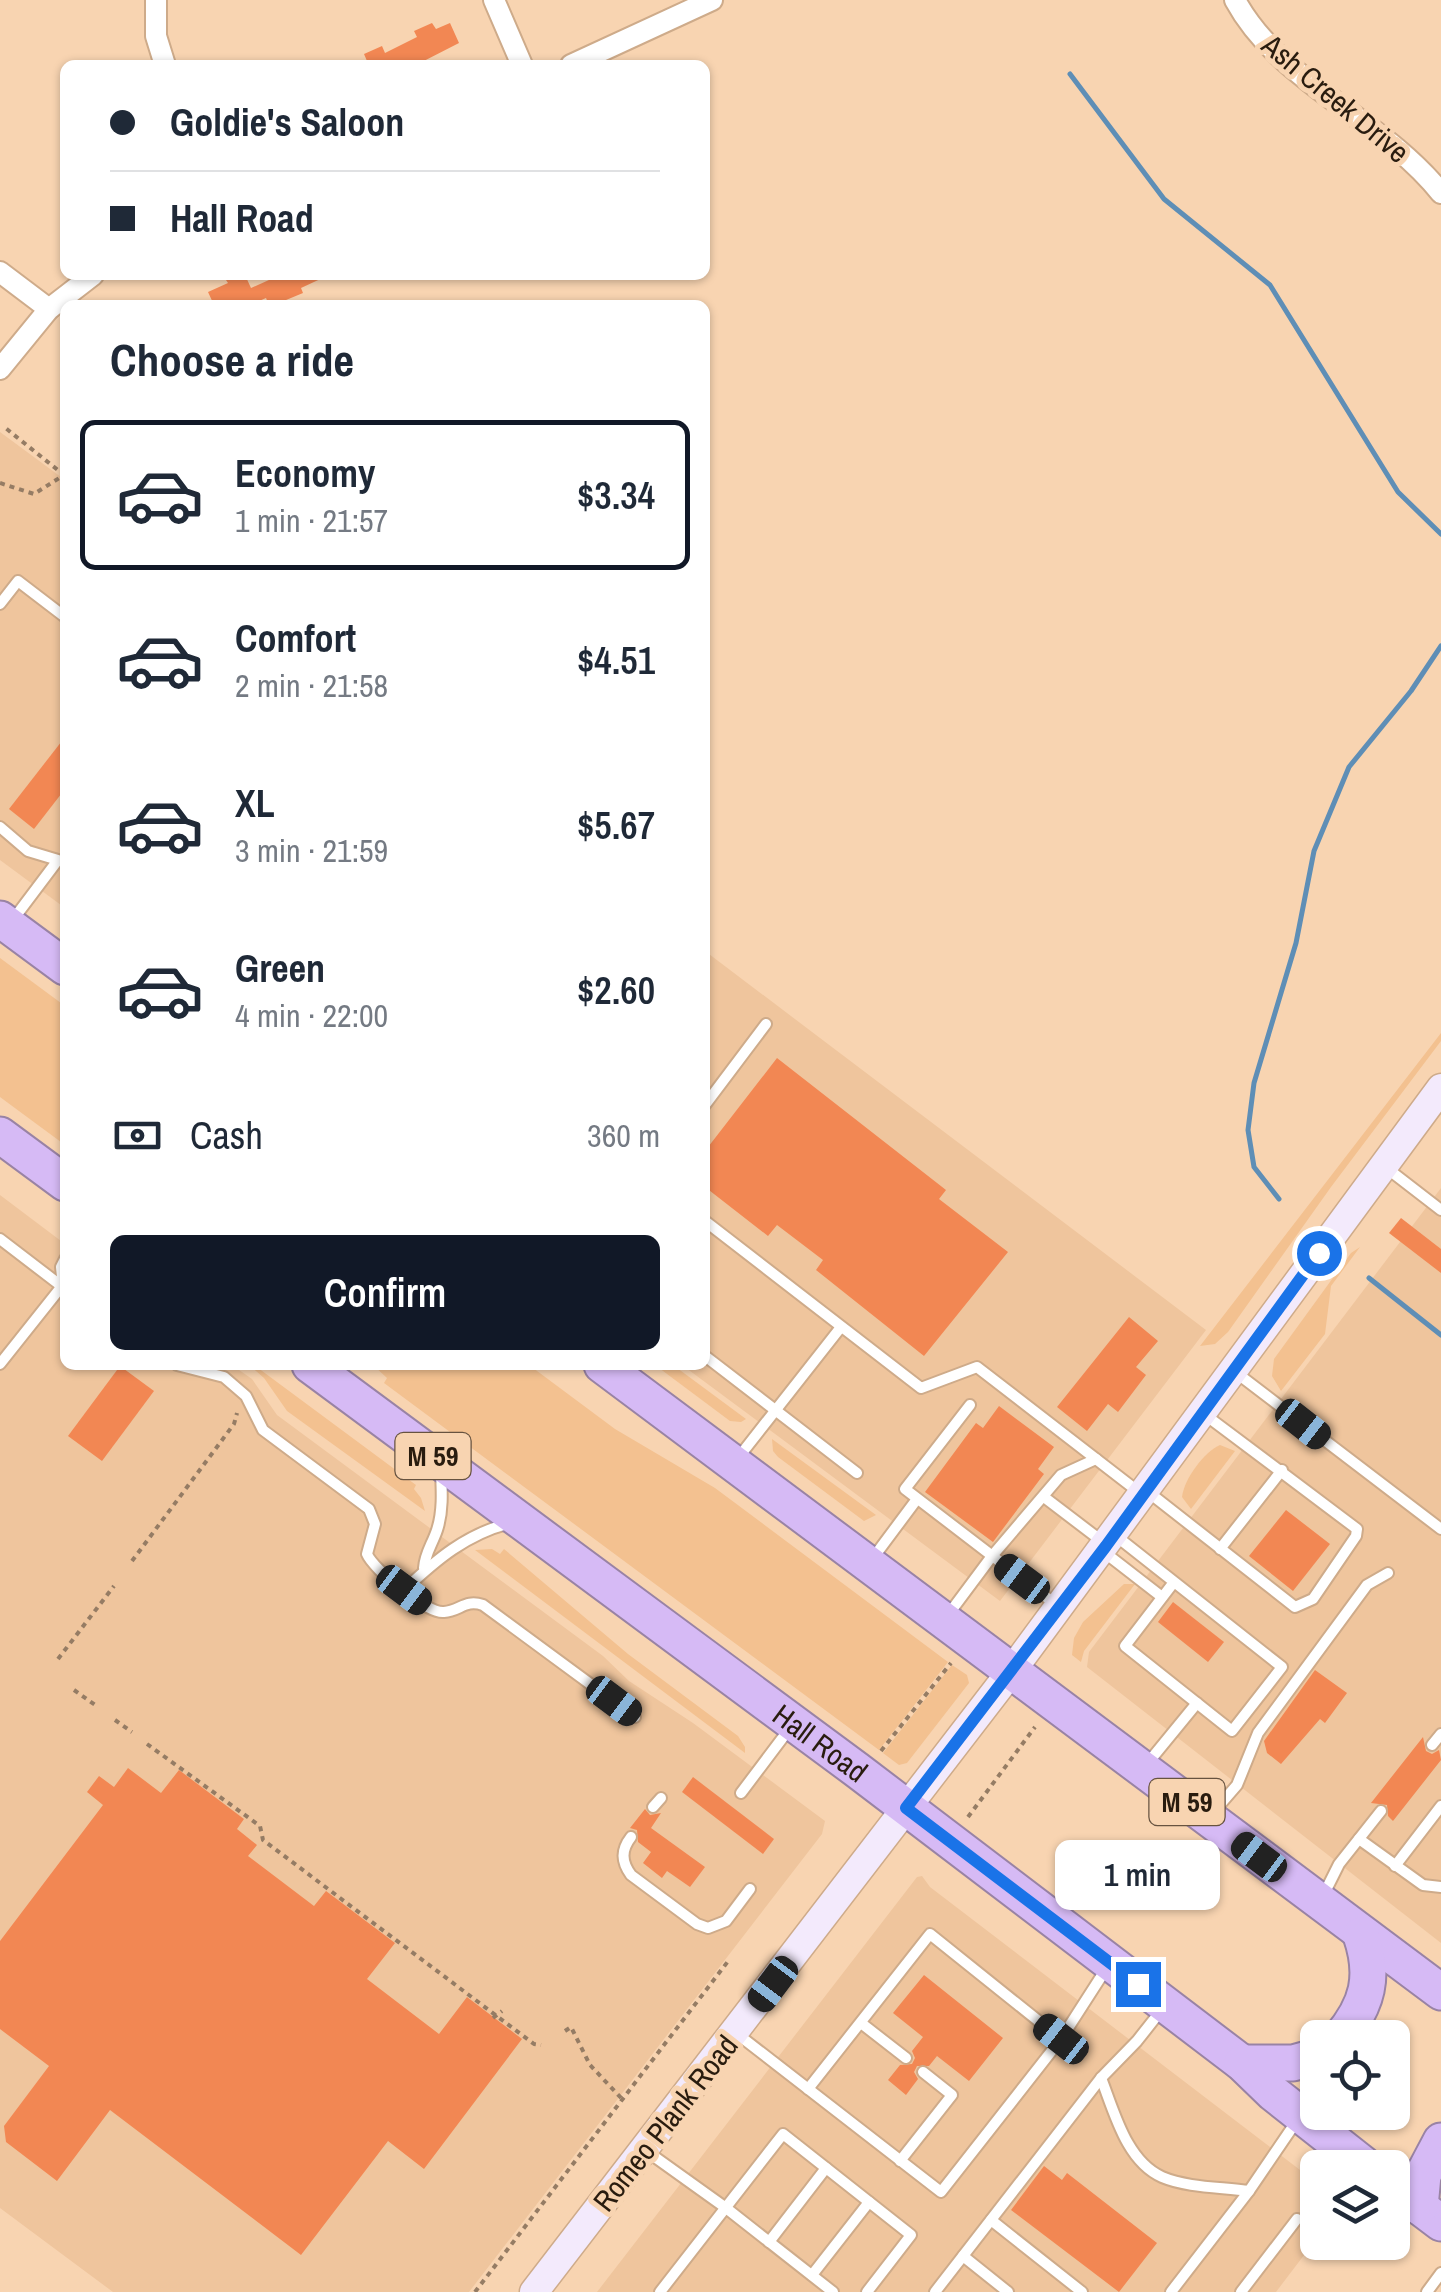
<!DOCTYPE html>
<meta charset="utf-8">
<style>
:root{--surface:#fff;--page:#f2f2f3;--text:#1f2937;--muted:#747a83;--line:#e0e1e3;--accent:#111827}
body{margin:0;font-family:"Archivo Narrow",sans-serif;background:var(--page);color:var(--text);height:100vh;display:flex;flex-direction:column;font-size:38px;white-space:nowrap}
*{box-sizing:border-box;margin:0}
p{font-size:32px;color:var(--muted)}
.icon{flex:none;width:55px;height:55px;fill:none;stroke:currentColor;stroke-width:2;stroke-linecap:round;stroke-linejoin:round}
.map{position:relative;flex:1;overflow:hidden}
.details{position:absolute;left:60px;top:300px;width:650px;height:1070px;display:flex;flex-direction:column;background:var(--surface);border-radius:15px;box-shadow:0 2px 8px #0004}
.details>*{flex:none}
.banner{position:absolute;left:60px;top:60px;width:650px;height:220px;border-radius:15px;box-shadow:0 2px 8px #0004;display:grid;align-content:center;height:220px;padding:0 50px;background:var(--surface)}
.fabs{position:absolute;left:1300px;top:2020px;display:grid;gap:20px}
.fabs a{display:grid;place-items:center;width:110px;height:110px;border-radius:15px;background:var(--surface);box-shadow:0 2px 8px #0004;font-size:50px}
.end{position:absolute;width:45px;height:45px;margin:-22px;border:12px solid #1a73e8;background:#fff;box-shadow:0 0 0 5px #fff}
.from{border-radius:50%}
.bubble{position:absolute;height:70px;border-radius:15px;background:var(--surface);box-shadow:0 2px 8px #0004;font-size:32px;font-weight:600;line-height:70px;text-align:center}
.car{position:absolute;width:30px;height:60px;margin:-30px -15px;border-radius:12px;box-shadow:0 0 8px 2px #0007;background:linear-gradient(#222 24%,#8ab4d8 0 40%,#222 0 76%,#8ab4d8 0 86%,#222 0)}
.banner b{display:flex;align-items:center;gap:35px;height:95px;font-size:38px}
.banner b+b{border-top:2px solid var(--line)}
.banner i{width:25px;height:25px;background:var(--text)}
ul{padding:0;list-style:none}
li{display:flex;align-items:center;gap:30px;height:150px;margin:0 20px 15px;padding:0 30px;border:5px solid transparent;border-radius:15px}
li div{flex:1}
li b{display:block;font-size:38px}
li em{font-style:normal;font-weight:600}
li.active{border-color:var(--accent)}
li>.icon{width:90px;height:90px;stroke-width:1.5}
h2{padding:0 50px;font-size:45px;line-height:120px}
.pay{display:flex;align-items:center;gap:25px;height:110px;padding:0 50px;font-size:38px}
.pay p{margin-inline-start:auto}
.action{display:flex;gap:20px;margin-top:auto;padding:20px 50px}
.action a{flex:1;height:115px;border-radius:15px;background:var(--accent);color:#fff;font-size:40px;font-weight:600;line-height:115px;text-align:center}
.map>svg:first-child{display:block}
.built{fill:#efc59d}
.green{fill:#f3c190}
.lines{fill:none;stroke-linecap:round;stroke-linejoin:round}
.stream{stroke:#5e8eb6;stroke-width:5}
.building{fill:#f28753}
.lane-casing{stroke:#ceab8a;stroke-width:14}
.street-casing{stroke:#ceab8a;stroke-width:24}
.secondary-casing{stroke:#ceab8a;stroke-width:31}
.highway-casing{stroke:#9983a4;stroke-width:39}
.path{stroke:#957c64;stroke-width:4;stroke-dasharray:5 5;stroke-linecap:butt}
.lane{stroke:#fff;stroke-width:10}
.street{stroke:#fff;stroke-width:20}
.secondary{stroke:#f3eafc;stroke-width:28}
.highway{stroke:#d6baf5;stroke-width:35}
.route{stroke:#1a73e8;stroke-width:12}
.labels{text-anchor:middle;dominant-baseline:central;stroke-width:10;stroke-linejoin:round;paint-order:stroke}
.shield{fill:#f8d4b1;stroke:#675340;stroke-width:2.5}
.shield-label{font-size:28px;font-weight:bold;fill:#291c0f}
.street-label{font-size:30px;fill:#291c0f;stroke:#f8d4b1}
</style>
<div class="map">
<svg width="1441" height="2292" viewBox="0 0 1441 2292">
<rect width="100%" height="100%" fill="#f8d4b1"/>
<g class="built">
<path d="M0,432L65,480V908L0,860Z"/>
<path d="M705,951L1206,1330L1000,1601L682,1365H705Z"/>
<path d="M1441,1188V1943L1087,1667L1089,1652Z"/>
<path d="M0,1195L65,1244V1365H232L252,1379L277,1415L603,1656L629,1681L693,1723L825,1821L822,1834L469,2292H113L0,2208Z"/>
<path d="M922,1876L930,1887L1317,2183V2238L1276,2292H597L917,1877Z"/>
</g>
<g class="green">
<path d="M0,958L65,1006V1145L0,1097Z"/>
<path d="M1441,1033V1041L1331,1187L1228,1332L1215,1344L1200,1346Z"/>
<path d="M1360,1247L1331,1286L1325,1334L1281,1391L1272,1376L1274,1359L1351,1253Z"/>
<path d="M249,1365H254L416,1485L414,1489L421,1498L425,1511L287,1411L264,1378Z"/>
<path d="M373,1365H529L615,1429L715,1488L948,1662L879,1750L384,1383L387,1378Z"/>
<path d="M655,1365H673L746,1419L741,1422L730,1421Z"/>
<path d="M772,1439L876,1515L864,1521L778,1457L773,1451Z"/>
<path d="M1220,1445L1235,1451L1191,1509L1182,1497C1184,1479 1204,1452 1220,1445Z"/>
<path d="M492,1549L500,1554L504,1549L628,1654L738,1736L745,1747V1753L475,1550Z"/>
<path d="M1124,1584H1135L1084,1651L1081,1662L1072,1655L1074,1638L1083,1622Z"/>
<path d="M952,1665L967,1675L969,1683L907,1763L899,1765L883,1753Z"/>
</g>
<g class="lines">
<g class="stream">
<path d="M1070,74L1164,199L1270,285L1398,492L1441,534"/>
<path d="M1279,1199L1254,1167L1248,1130L1254,1083L1296,943L1314,851L1349,767L1411,691L1441,646"/>
<path d="M1369,1278L1441,1335"/>
</g>
</g>
<g class="building">
<path d="M432,23L436,29L450,23L459,43L416,65H358L367,61L364,54L382,46L385,53L417,37L414,31Z"/>
<path d="M236,275H245L251,288L280,275H329L301,288L303,293L274,305H269L266,298L250,305H214L208,292L228,283L226,280Z"/>
<path d="M65,737V789L34,829L9,809Z"/>
<path d="M777,1058L946,1190L939,1199L1008,1252L924,1356L816,1270L823,1260L777,1225L768,1236L705,1187V1151Z"/>
<path d="M1401,1218L1441,1249V1273L1389,1233Z"/>
<path d="M1129,1317L1158,1341L1136,1367L1146,1375L1118,1412L1108,1404L1087,1431L1057,1407Z"/>
<path d="M120,1366L154,1391L102,1461L68,1436Z"/>
<path d="M999,1406L1054,1447L1038,1469L1044,1474L993,1542L925,1492L976,1423L983,1428Z"/>
<path d="M1286,1510L1330,1544L1293,1591L1249,1556Z"/>
<path d="M1173,1602L1224,1642L1208,1662L1158,1622Z"/>
<path d="M1315,1670L1347,1693L1325,1723L1320,1719L1281,1764L1267,1753L1264,1741Z"/>
<path d="M1423,1737L1426,1751L1432,1754L1439,1750L1441,1760L1393,1821L1388,1816L1387,1805L1371,1803Z"/>
<path d="M128,1768L161,1793L179,1770L244,1819L237,1829L257,1845L248,1856L314,1906L326,1891L395,1943L367,1979L439,2034L467,1997L522,2039L424,2169L388,2141L301,2255L110,2110L57,2181L6,2142L4,2126L49,2066L0,2029V1941L103,1805L87,1792L99,1776L114,1787Z"/>
<path d="M693,1777L774,1839L763,1854L682,1792Z"/>
<path d="M645,1809L650,1815L661,1813L651,1828L705,1867L690,1887L667,1871L662,1878L643,1863L651,1852L638,1842L637,1830L630,1828Z"/>
<path d="M924,1975L1003,2038L969,2081L937,2056L929,2066H917L914,2072L918,2079L906,2095L888,2080L900,2065L912,2064L915,2058L912,2051L923,2037L893,2013Z"/>
<path d="M1044,2166L1062,2180L1067,2173L1157,2243L1119,2292L1011,2210Z"/>
</g>
<g class="lines">
<defs>
<g id="lane">
<path d="M0,604L18,581L65,617"/>
<path d="M0,827L28,851L58,860L12,921"/>
<path d="M705,1105L766,1024"/>
<path d="M1384,1166L1441,1210"/>
<path d="M705,1221L921,1388L977,1367L1140,1493"/>
<path d="M0,1239L64,1288"/>
<path d="M63,1286L61,1267L65,1259"/>
<path d="M705,1356L857,1473"/>
<path d="M0,1364L62,1286"/>
<path d="M177,1365L224,1377L246,1396L263,1430L369,1509L375,1524L367,1554C373,1569 427,1614 444,1612C460,1611 465,1599 483,1605L635,1717"/>
<path d="M1234,1371L1441,1529"/>
<path d="M970,1405L905,1489L1059,1607"/>
<path d="M738,1458L841,1327"/>
<path d="M1147,1491L1295,1607L1313,1599L1356,1536L1357,1529L1204,1414"/>
<path d="M1044,1497L1103,1542"/>
<path d="M1116,1536L1282,1667L1232,1731L1125,1646L1174,1582"/>
<path d="M1220,1549L1282,1470"/>
<path d="M1104,1552L1162,1597"/>
<path d="M873,1558L917,1499"/>
<path d="M424,1568C425,1553 432,1545 437,1530C443,1512 442,1492 441,1473"/>
<path d="M404,1590C436,1560 466,1534 510,1523"/>
<path d="M948,1615L992,1556L1061,1475L1096,1459"/>
<path d="M1432,1745L1441,1734"/>
<path d="M1147,1764L1197,1703"/>
<path d="M741,1793L790,1728"/>
<path d="M653,1807L661,1798"/>
<path d="M1211,1815L1237,1785L1258,1733L1367,1585L1388,1573"/>
<path d="M631,1837C621,1850 621,1861 631,1875L697,1924L708,1928L726,1921L750,1889"/>
<path d="M1359,1839L1423,1885L1441,1887"/>
<path d="M1395,1866L1441,1806"/>
<path d="M1322,1898L1339,1864L1381,1811"/>
<path d="M861,2023L906,2058"/>
<path d="M736,2033L941,2192L1061,2039L1106,1969"/>
<path d="M1101,2078C1114,2111 1126,2161 1162,2177C1188,2188 1222,2187 1249,2191"/>
<path d="M808,2089L930,1934L1061,2039"/>
<path d="M645,2150L726,2208L833,2292"/>
<path d="M900,2161L952,2095L923,2072"/>
<path d="M991,2220L1082,2292"/>
<path d="M769,2242L826,2168"/>
<path d="M963,2256L1008,2292"/>
<path d="M812,2275L869,2202"/>
<path d="M660,2292L783,2134L911,2235L867,2292"/>
<path d="M935,2292L1101,2078L1137,2041L1163,2008"/>
<path d="M1171,2292L1249,2191L1298,2119"/>
<path d="M1241,2292L1297,2219"/>
<path d="M1427,2292L1441,2273"/>
</g>
<g id="street">
<path d="M156,0V36L165,65"/>
<path d="M494,0L522,65"/>
<path d="M1235,0C1280,83 1382,119 1441,193"/>
<path d="M571,65L712,0"/>
<path d="M0,272L49,309"/>
<path d="M0,369L49,309L93,275"/>
</g>
<path id="secondary" d="M534,2292L1013,1669L1441,1088"/>
<g id="highway">
<path d="M0,919L65,967"/>
<path d="M0,1135L65,1183"/>
<path id="s1" d="M310,1365L857,1770L1242,2063L1273,2093L1368,2168"/>
<path d="M602,1365L1441,1992"/>
<path d="M1340,2038C1368,2005 1375,1976 1361,1935"/>
<path d="M1242,2063H1293L1318,2056"/>
<path d="M1392,2186L1441,2223"/>
<path d="M1420,2207L1423,2175L1441,2141"/>
</g>
</defs>
<use href="#lane" class="lane-casing"/>
<use href="#street" class="street-casing"/>
<use href="#secondary" class="secondary-casing"/>
<use href="#highway" class="highway-casing"/>
<g class="path">
<path d="M0,483L34,494L64,475L3,426"/>
<path d="M132,1561L234,1424L237,1413"/>
<path d="M58,1659L114,1586"/>
<path d="M74,1690L98,1707"/>
<path d="M115,1720L132,1732"/>
<path d="M147,1744L260,1826L263,1840L534,2044L541,2045"/>
<path d="M881,1751L951,1663"/>
<path d="M968,1817L1035,1727"/>
<path d="M493,2018L502,2011"/>
<path d="M565,2031L571,2027L590,2065L624,2101"/>
<path d="M475,2292L729,1960"/>
</g>
<use href="#lane" class="lane"/>
<use href="#street" class="street"/>
<use href="#secondary" class="secondary"/>
<use href="#highway" class="highway"/>
</g>
<g class="lines">
<path class="route" d="M1138,1984L906,1808L1106,1546L1319,1253"/>
</g>
<g class="labels">
<g class="shield">
<rect x="395.5" y="1433" width="75" height="46" rx="8"/>
<rect x="1149.5" y="1779" width="75" height="46" rx="8"/>
</g>
<g class="shield-label">
<text x="433" y="1456">M 59</text>
<text x="1187" y="1802">M 59</text>
</g>
<g class="street-label">
<text transform="translate(1336 98) rotate(40)">Ash Creek Drive</text>
<text stroke="none"><textPath href="#s1" startOffset="635">Hall Road</textPath></text>
<text transform="translate(665 2123) rotate(-52)">Romeo Plank Road</text>
</g>
</g>
</svg>
<div class="fabs">
<a><svg class="icon" aria-label="locate" viewBox="0 0 24 24"><circle cx="12" cy="12" r="6"/><path d="M12 2v4M12 18v4M2 12h4M18 12h4"/></svg></a>
<a><svg class="icon" aria-label="layers" viewBox="0 0 24 24"><path d="M12 4l9 5-9 5-9-5zM3 14l9 5 9-5"/></svg></a>
</div>
<i class="end from" style="left:1319px;top:1253px"></i>
<i class="end" style="left:1138px;top:1984px"></i>
<div class="bubble" style="left:1055px;top:1840px;width:165px">1 min</div>
<i class="car" style="left:1303px;top:1424px;rotate:128deg"></i>
<i class="car" style="left:1022px;top:1579px;rotate:307deg"></i>
<i class="car" style="left:404px;top:1590px;rotate:127deg"></i>
<i class="car" style="left:614px;top:1701px;rotate:127deg"></i>
<i class="car" style="left:1259px;top:1857px;rotate:307deg"></i>
<i class="car" style="left:773px;top:1984px;rotate:217deg"></i>
<i class="car" style="left:1061px;top:2039px;rotate:308deg"></i>
<div class="banner">
<b><i class="from"></i>Goldie's Saloon</b>
<b><i></i>Hall Road</b>
</div>
<section class="details">
<h2>Choose a ride</h2>
<ul>
<li class="active"><svg class="icon" aria-label="car" viewBox="0 0 24 24"><path d="M5 17H2v-5l4-1 3-4h7l3 4 3 1v5h-3M9 17h6M6 11h13"/><circle cx="7" cy="17" r="2"/><circle cx="17" cy="17" r="2"/></svg><div><b>Economy</b><p>1 min · 21:57</p></div><em>$3.34</em></li>
<li><svg class="icon" aria-label="car" viewBox="0 0 24 24"><path d="M5 17H2v-5l4-1 3-4h7l3 4 3 1v5h-3M9 17h6M6 11h13"/><circle cx="7" cy="17" r="2"/><circle cx="17" cy="17" r="2"/></svg><div><b>Comfort</b><p>2 min · 21:58</p></div><em>$4.51</em></li>
<li><svg class="icon" aria-label="car" viewBox="0 0 24 24"><path d="M5 17H2v-5l4-1 3-4h7l3 4 3 1v5h-3M9 17h6M6 11h13"/><circle cx="7" cy="17" r="2"/><circle cx="17" cy="17" r="2"/></svg><div><b>XL</b><p>3 min · 21:59</p></div><em>$5.67</em></li>
<li><svg class="icon" aria-label="car" viewBox="0 0 24 24"><path d="M5 17H2v-5l4-1 3-4h7l3 4 3 1v5h-3M9 17h6M6 11h13"/><circle cx="7" cy="17" r="2"/><circle cx="17" cy="17" r="2"/></svg><div><b>Green</b><p>4 min · 22:00</p></div><em>$2.60</em></li>
</ul>
<div class="pay"><svg class="icon" aria-label="cash" viewBox="0 0 24 24"><path d="M3 7h18v10H3z"/><circle cx="12" cy="12" r="2"/></svg>Cash<p>360 m</p></div>
<div class="action"><a>Confirm</a></div>
</section>
</div>
